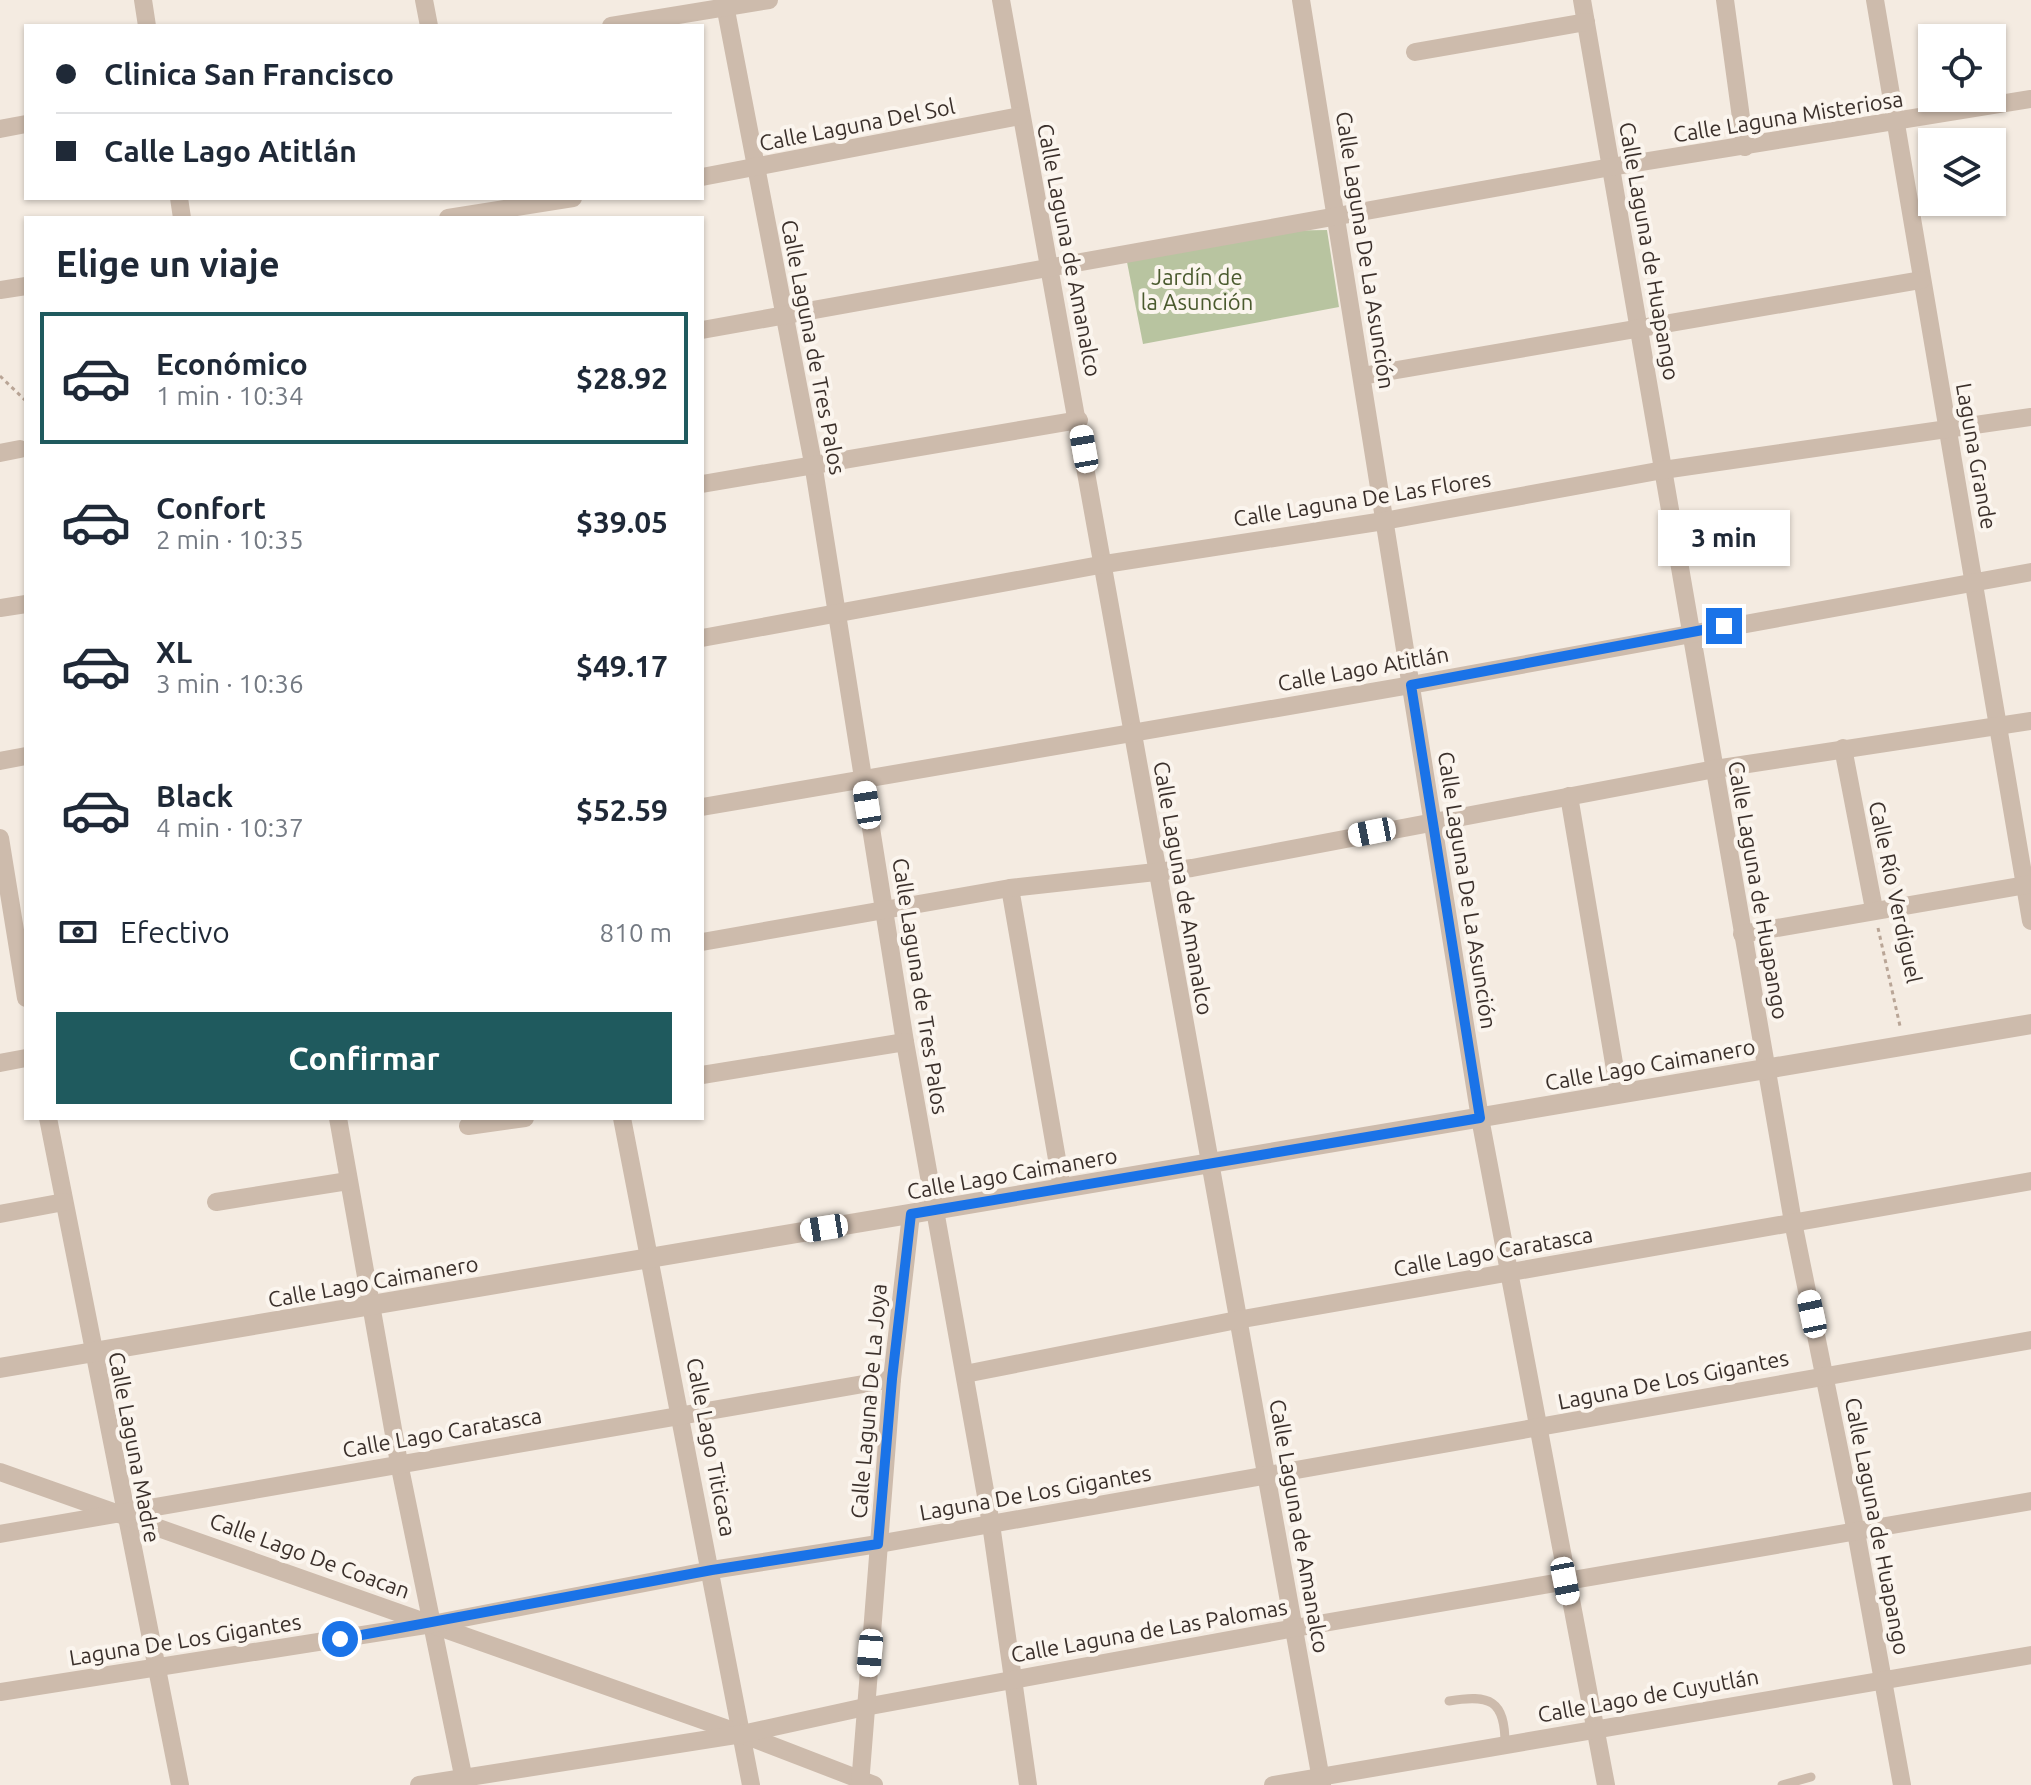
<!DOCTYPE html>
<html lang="es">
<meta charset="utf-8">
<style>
:root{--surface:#fff;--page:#f6f6f7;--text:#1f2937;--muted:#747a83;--line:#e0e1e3;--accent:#1f5a5e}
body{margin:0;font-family:Ubuntu,sans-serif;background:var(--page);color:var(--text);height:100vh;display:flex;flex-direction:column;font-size:30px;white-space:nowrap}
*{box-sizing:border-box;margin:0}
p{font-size:26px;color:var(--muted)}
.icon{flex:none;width:44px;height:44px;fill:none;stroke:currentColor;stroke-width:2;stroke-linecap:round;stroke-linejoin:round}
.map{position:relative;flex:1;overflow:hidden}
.drawer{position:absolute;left:24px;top:216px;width:680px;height:904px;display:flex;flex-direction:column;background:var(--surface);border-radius:0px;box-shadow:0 2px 6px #0004}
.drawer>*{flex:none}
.top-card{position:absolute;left:24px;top:24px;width:680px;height:176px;border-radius:0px;box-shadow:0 2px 6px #0004;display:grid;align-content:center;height:176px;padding:0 32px;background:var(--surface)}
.controls{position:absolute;left:1918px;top:24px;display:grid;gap:16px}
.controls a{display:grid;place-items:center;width:88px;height:88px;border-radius:0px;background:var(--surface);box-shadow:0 2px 6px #0004;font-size:40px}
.end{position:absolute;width:36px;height:36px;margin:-18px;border:10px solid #1a73e8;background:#fff;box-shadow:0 0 0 4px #fff}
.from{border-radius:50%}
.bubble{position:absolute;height:56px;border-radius:0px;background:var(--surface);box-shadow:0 2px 6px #0004;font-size:26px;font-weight:600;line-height:56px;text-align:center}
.car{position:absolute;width:24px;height:48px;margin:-24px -12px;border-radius:10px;box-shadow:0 0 6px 2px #0007;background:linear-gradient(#fff 24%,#345 0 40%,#fff 0 76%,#345 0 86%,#fff 0)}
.top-card b{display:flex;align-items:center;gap:28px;height:76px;font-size:30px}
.top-card b+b{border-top:2px solid var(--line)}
.top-card i{width:20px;height:20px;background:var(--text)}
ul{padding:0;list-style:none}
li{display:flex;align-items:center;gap:24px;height:132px;margin:0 16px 12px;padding:0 16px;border:4px solid transparent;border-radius:0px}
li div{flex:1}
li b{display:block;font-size:30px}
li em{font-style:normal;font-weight:600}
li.active{border-color:var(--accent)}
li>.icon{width:72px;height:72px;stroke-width:1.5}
h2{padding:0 32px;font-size:36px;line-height:96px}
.pay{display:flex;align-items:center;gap:20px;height:88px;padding:0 32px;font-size:30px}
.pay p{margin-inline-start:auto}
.action{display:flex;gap:16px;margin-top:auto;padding:16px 32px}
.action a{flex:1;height:92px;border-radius:0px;background:var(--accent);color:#fff;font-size:32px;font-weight:600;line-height:92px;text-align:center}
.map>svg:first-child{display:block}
.green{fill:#b8c4a0}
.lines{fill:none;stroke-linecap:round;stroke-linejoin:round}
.path{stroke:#b9a596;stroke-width:3;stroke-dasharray:4 4;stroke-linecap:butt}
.service{stroke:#cdbbac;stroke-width:9}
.minor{stroke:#cdbbac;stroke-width:18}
.tertiary{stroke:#cdbbac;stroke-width:20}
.route{stroke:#1a73e8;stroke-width:10}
.labels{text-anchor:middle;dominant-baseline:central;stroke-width:8;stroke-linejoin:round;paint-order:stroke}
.street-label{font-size:22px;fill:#3b302b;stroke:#fbf5ee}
.park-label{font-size:22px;fill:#4a5a2e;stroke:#fbf5ee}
</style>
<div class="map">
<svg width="2031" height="1785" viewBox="0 0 2031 1785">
<rect width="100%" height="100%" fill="#f4ebe1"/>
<path class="green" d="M1327,230L1339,307L1143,344L1126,257L1268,231Z"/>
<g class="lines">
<g class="path">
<path d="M0,376L26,401"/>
<path d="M1878,928L1900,1026"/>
</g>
<g class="service">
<path d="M1449,1701C1490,1694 1505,1700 1505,1744"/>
<path d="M1782,1785L1811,1777"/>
</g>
<g class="minor">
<path d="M143,0L147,26"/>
<path d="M424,0L429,26"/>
<path d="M724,0L813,463L905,1042L991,1524L1028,1785"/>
<path d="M1001,0L1322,1785"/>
<path d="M1301,0L1480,1118L1606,1785"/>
<path d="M1582,0L1793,1222L1856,1532L1902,1785"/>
<path d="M1725,0L1745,147"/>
<path d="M1875,0L2031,921"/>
<path d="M611,26L769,0"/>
<path d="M1415,52L1586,22"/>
<path d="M0,129L26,124"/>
<path d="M702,177L1020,116"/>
<path d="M179,198L182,218"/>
<path d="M448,218L573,198"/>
<path d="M0,290L26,286"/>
<path d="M702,330L1611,167L2031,99"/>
<path d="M1362,376L1921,280"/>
<path d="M0,453L20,449"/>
<path d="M702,484L1079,420"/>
<path d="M0,608L26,604"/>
<path d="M702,638L1105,564L1384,521L1663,470L2031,417"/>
<path d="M1843,748L1874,909"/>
<path d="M0,761L26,756"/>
<path d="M1569,796L1619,1093"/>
<path d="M702,807L1411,685L2031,572"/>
<path d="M0,838L26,998"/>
<path d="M1010,888L1062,1188"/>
<path d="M1742,934L2031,884"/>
<path d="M702,942L1010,888L1192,868L1715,769L2031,721"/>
<path d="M0,1063L26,1058"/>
<path d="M702,1075L905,1042"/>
<path d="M48,1118L180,1785"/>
<path d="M338,1118L399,1463L465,1785"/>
<path d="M622,1118L751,1785"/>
<path d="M468,1126L525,1118"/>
<path d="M216,1202L348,1181"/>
<path d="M0,1214L64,1202"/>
<path d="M965,1374L1237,1320L2031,1181"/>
<path d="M0,1472L742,1734L874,1785"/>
<path d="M0,1534L892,1379"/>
<path d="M0,1692L432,1624L712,1570L878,1544L2031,1340"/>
<path d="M419,1785L742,1734L865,1707L1295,1628L2031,1501"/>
<path d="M860,1785L892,1379L911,1214"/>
<path d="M1273,1785L2031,1655"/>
</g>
<path class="tertiary" d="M0,1368L2031,1024"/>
</g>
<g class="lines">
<path class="route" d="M340,1639L712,1570L878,1544L892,1379L911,1214L1480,1118L1411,685L1724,626"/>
</g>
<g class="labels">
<g class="street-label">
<text transform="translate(1788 116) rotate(-9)">Calle Laguna Misteriosa</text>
<text transform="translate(857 124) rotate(-11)">Calle Laguna Del Sol</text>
<text transform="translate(1070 250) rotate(79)">Calle Laguna de Amanalco</text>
<text transform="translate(1366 250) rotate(81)">Calle Laguna De La Asunción</text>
<text transform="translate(1650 251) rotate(80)">Calle Laguna de Huapango</text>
<text transform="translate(814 347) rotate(79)">Calle Laguna de Tres Palos</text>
<text transform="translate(1977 456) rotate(80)">Laguna Grande</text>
<text transform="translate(1362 498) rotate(-9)">Calle Laguna De Las Flores</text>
<text transform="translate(1363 668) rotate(-10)">Calle Lago Atitlán</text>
<text transform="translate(1184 888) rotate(80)">Calle Laguna de Amanalco</text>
<text transform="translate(1468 890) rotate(81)">Calle Laguna De La Asunción</text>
<text transform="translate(1759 890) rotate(80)">Calle Laguna de Huapango</text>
<text transform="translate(1896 892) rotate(78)">Calle Río Verdiguel</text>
<text transform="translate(921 986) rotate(81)">Calle Laguna de Tres Palos</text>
<text transform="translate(1650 1064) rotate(-10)">Calle Lago Caimanero</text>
<text transform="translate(1012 1173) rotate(-10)">Calle Lago Caimanero</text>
<text transform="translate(1493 1251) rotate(-10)">Calle Lago Caratasca</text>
<text transform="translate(373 1281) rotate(-10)">Calle Lago Caimanero</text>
<text transform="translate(1673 1379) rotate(-11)">Laguna De Los Gigantes</text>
<text transform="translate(868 1401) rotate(-85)">Calle Laguna De La Joya</text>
<text transform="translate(442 1432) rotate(-10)">Calle Lago Caratasca</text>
<text transform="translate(135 1447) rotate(79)">Calle Laguna Madre</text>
<text transform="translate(712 1447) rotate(79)">Calle Lago Titicaca</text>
<text transform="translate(1035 1492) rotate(-10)">Laguna De Los Gigantes</text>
<text transform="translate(1300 1526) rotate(80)">Calle Laguna de Amanalco</text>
<text transform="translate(1878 1526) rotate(79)">Calle Laguna de Huapango</text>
<text transform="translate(310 1555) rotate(20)">Calle Lago De Coacan</text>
<text transform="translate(1149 1630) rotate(-10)">Calle Laguna de Las Palomas</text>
<text transform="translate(185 1639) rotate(-9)">Laguna De Los Gigantes</text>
<text transform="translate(1648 1695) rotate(-10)">Calle Lago de Cuyutlán</text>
</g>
<g class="park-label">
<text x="1197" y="276">Jardín de<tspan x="1197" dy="25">la Asunción</tspan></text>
</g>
</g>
</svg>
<div class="controls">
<a><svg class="icon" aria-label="locate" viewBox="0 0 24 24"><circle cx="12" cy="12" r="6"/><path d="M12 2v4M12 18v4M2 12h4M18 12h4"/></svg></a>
<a><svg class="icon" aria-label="layers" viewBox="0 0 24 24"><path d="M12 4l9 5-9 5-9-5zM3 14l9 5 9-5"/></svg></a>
</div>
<i class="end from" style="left:340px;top:1639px"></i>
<i class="end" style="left:1724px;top:626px"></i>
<div class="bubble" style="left:1658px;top:510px;width:132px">3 min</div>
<i class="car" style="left:1084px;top:449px;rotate:350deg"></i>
<i class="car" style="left:867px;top:805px;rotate:351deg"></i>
<i class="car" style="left:1372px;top:832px;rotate:259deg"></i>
<i class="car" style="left:824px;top:1228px;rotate:261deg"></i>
<i class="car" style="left:1812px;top:1314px;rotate:348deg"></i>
<i class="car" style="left:1565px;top:1581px;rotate:169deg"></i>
<i class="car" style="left:870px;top:1653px;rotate:185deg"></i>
<div class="top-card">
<b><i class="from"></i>Clinica San Francisco</b>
<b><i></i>Calle Lago Atitlán</b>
</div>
<section class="drawer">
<h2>Elige un viaje</h2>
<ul>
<li class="active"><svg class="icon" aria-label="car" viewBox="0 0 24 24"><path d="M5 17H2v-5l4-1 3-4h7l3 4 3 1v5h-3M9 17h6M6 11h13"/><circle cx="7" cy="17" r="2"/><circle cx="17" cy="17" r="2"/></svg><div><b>Económico</b><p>1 min · 10:34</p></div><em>$28.92</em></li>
<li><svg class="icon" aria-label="car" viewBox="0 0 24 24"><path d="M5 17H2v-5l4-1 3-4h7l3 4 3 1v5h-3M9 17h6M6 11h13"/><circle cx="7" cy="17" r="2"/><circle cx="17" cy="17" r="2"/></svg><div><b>Confort</b><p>2 min · 10:35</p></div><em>$39.05</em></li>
<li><svg class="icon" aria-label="car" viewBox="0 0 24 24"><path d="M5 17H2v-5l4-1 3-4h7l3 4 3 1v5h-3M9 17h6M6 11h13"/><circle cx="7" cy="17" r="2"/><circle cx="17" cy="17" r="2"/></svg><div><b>XL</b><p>3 min · 10:36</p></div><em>$49.17</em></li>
<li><svg class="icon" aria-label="car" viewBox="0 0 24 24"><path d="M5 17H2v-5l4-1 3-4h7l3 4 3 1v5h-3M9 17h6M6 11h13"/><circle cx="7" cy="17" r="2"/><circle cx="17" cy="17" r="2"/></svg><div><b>Black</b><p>4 min · 10:37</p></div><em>$52.59</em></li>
</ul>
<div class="pay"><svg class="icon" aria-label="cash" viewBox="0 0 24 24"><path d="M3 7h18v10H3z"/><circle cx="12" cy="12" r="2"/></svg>Efectivo<p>810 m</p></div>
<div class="action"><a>Confirmar</a></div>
</section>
</div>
